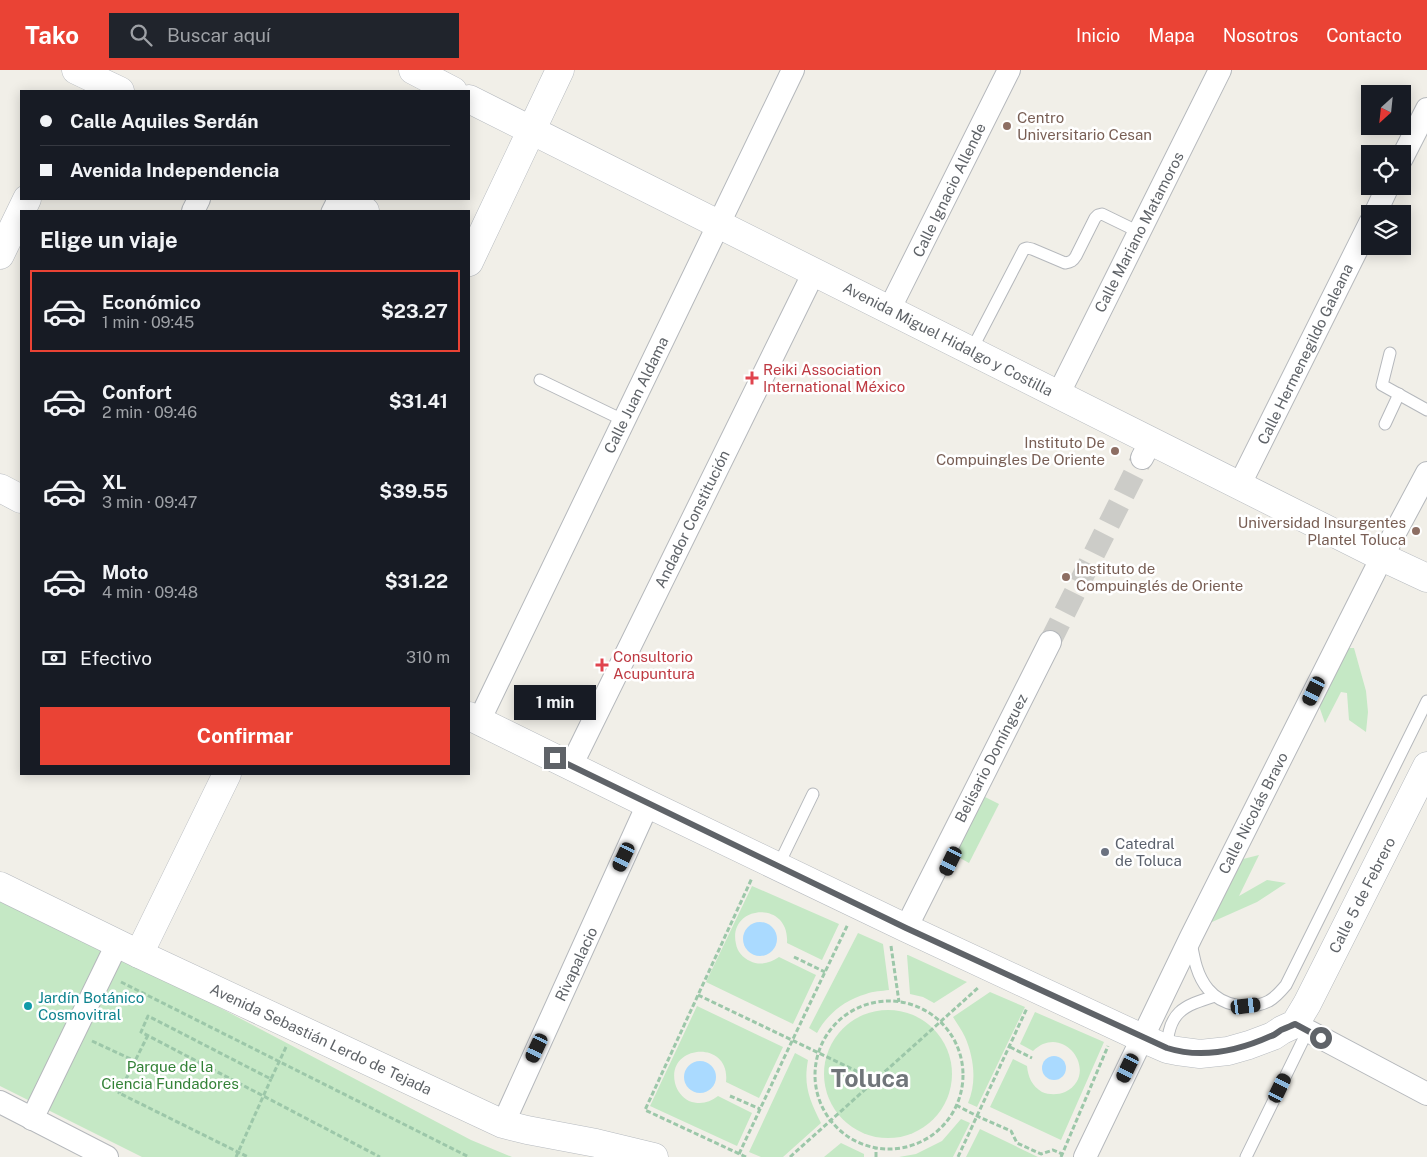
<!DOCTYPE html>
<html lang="es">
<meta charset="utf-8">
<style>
:root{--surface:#171b24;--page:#20242c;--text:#f1f3f6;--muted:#9ea1a6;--line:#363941;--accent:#ea4335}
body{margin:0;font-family:"Public Sans",sans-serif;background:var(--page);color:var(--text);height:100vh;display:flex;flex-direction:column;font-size:19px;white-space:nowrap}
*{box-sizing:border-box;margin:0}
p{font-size:16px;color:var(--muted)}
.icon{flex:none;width:28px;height:28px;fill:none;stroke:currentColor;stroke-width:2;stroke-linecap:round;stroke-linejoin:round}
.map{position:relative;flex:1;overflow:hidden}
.details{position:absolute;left:20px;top:140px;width:450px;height:565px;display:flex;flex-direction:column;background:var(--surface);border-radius:0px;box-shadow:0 2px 12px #0003}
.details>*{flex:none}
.hud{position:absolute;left:20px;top:20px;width:450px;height:110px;border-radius:0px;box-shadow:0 2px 12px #0003;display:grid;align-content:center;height:110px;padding:0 20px;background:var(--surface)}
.needle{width:32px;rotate:207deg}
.buttons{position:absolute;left:1361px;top:15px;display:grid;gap:10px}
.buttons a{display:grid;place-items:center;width:50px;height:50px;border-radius:0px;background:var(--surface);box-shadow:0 2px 12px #0003;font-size:25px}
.end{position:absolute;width:22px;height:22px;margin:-11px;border:6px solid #5f6368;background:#fff;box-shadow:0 0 0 2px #fff}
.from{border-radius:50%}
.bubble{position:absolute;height:35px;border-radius:0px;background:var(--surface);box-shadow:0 2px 12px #0003;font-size:16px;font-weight:700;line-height:35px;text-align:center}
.car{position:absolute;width:15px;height:30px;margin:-15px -8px;border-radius:6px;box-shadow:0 0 4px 1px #0007;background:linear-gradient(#222 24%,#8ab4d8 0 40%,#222 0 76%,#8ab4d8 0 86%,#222 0)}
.hud b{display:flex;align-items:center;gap:18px;height:48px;font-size:19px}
.hud b+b{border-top:1px solid var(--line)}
.hud i{width:12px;height:12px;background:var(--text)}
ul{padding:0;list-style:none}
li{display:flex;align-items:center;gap:15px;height:82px;margin:0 10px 8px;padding:0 10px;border:2px solid transparent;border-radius:0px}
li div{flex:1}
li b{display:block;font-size:19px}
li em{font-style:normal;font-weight:700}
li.active{border-color:var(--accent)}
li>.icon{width:45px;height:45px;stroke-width:1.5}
h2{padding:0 20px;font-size:22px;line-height:60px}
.pay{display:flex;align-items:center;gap:12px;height:55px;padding:0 20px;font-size:19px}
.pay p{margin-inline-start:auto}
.button{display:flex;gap:10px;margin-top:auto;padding:10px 20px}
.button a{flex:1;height:58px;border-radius:0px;background:var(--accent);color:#fff;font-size:20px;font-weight:700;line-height:58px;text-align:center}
header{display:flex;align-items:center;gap:30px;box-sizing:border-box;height:70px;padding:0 25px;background:var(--accent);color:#fff}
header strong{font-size:24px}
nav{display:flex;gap:28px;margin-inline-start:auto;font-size:18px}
.search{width:350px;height:45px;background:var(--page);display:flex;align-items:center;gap:12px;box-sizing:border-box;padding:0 18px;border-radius:0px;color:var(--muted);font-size:19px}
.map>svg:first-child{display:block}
.green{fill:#c5e8c5}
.water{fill:#aadaff}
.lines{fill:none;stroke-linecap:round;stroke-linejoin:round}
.street-tunnel{stroke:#ccccc8;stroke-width:22;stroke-dasharray:22 11;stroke-linecap:butt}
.lane-casing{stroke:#b5b8bc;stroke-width:13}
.street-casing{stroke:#b5b8bc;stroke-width:24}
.secondary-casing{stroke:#b6babf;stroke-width:29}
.path{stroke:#9cc7a9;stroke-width:3;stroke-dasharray:5 2.5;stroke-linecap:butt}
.lane{stroke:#fff;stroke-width:11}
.street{stroke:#fff;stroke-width:22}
.secondary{stroke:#fff;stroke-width:28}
.path-bridge{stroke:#9cc7a9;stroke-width:3;stroke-dasharray:5 2.5;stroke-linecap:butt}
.route{stroke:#5f6368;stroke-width:6}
.education-dot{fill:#8d6e63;stroke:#fff;stroke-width:2}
.health-dot{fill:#e0444e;stroke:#fff;stroke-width:2}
.worship-dot{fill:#6b7280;stroke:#fff;stroke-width:2}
.culture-dot{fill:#0f9aa8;stroke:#fff;stroke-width:2}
.labels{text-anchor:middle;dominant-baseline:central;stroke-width:5;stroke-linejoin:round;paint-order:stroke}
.education-label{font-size:15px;fill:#785e54;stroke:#fff;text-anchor:start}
.street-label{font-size:15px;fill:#5f6368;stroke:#fff}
.health-label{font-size:15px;fill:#be3a42;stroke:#fff;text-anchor:start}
.worship-label{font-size:15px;fill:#5b616d;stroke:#fff;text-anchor:start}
.culture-label{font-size:15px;fill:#0d838f;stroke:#fff;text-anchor:start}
.park-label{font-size:15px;fill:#348238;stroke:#fff}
.town-label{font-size:25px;font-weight:bold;fill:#70757a;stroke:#fff}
</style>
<header>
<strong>Tako</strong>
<div class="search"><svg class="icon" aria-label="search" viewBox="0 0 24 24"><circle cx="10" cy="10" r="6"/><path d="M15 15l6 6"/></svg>Buscar aquí</div>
<nav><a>Inicio</a><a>Mapa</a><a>Nosotros</a><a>Contacto</a></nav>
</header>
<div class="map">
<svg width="1427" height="1087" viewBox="0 0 1427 1087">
<rect width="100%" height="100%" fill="#f1efe8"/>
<g class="green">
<path d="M1349,578H1354L1366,621L1368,642L1366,662L1349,650L1347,623L1341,622L1325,653L1319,636Z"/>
<path d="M979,724L999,734L969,793L949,782Z"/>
<path d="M1259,785L1239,826L1267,810L1286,813L1257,832L1212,852L1210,848L1239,790Z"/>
<path d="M752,816L839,854L822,890L787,873C790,829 727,835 736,874C737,881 743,888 750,891C760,896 770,893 779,887L816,905L793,954L706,912Z"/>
<path d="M0,830L133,892L471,1070L512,1087H142L0,1016Z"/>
<path d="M858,863L883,874L889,920C882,921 873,921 866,924C845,930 827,944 817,963L809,958Z"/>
<path d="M907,885H908L967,912L934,933L923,927L910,924Z"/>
<path d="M990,922L1025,937L977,1037L968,1033C977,1012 974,988 965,967C962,960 957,954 953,947Z"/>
<path d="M697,936L783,977L759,1028L726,1012C731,969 666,974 675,1013C677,1021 682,1027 689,1031C700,1035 709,1033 718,1026L752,1043L737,1076L650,1036Z"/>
<circle cx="888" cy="1004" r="64"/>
<path d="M1035,942L1104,972L1061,1070L990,1037L1013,989L1027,996C1028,1007 1032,1016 1042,1022C1049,1025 1058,1025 1065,1022C1101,1004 1064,951 1033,981L1020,974Z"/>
<path d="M795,983L808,990C803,1016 810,1031 821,1053L783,1087H761L749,1082Z"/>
<path d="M961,1049L970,1053L953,1087H899L916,1084L942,1071Z"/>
<path d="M980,1059L1038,1087H966Z"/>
<path d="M841,1073L864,1084V1087H824Z"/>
</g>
<g class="water">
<circle cx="760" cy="869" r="17"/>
<circle cx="1054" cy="998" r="12"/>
<circle cx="700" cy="1007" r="16"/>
</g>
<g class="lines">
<path class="street-tunnel" d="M1050,572L1142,388"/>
<defs>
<g id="lane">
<path d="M327,141L333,129"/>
<path d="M971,281L1024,179L1027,178L1032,179L1065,193C1071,192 1073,191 1076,186L1095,148L1098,145L1102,144L1139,162"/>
<path d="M1390,283L1382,315L1427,340"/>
<path d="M540,310L623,350"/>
<path d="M1385,354L1399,324"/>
<path d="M778,796L813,724"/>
<path d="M1191,872C1194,889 1197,906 1208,919C1222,936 1249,941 1269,931C1276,927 1281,921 1286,915L1427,631"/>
<path d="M1167,979C1168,942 1183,936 1215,926"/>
<path d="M1246,1087L1308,960"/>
</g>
<g id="street">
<path d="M1402,88L1427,39"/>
<path d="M193,141L199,129"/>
<path d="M1375,144L1388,116"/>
<path d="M889,240L1009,0"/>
<path d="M1058,325L1220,0"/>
<path d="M1142,388L1151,371"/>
<path d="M1239,416L1370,153"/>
<path d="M479,651L793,0"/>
<path d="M571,696L814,202"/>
<path d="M906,858L1050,572"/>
<path d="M1295,954L1427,1024"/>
<path d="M0,1032L107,1087"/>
<path d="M32,1049L117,874"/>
<path d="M503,1054L648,734"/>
<path d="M1085,1087L1191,867L1382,487L1427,403"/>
</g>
<g id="secondary">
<path d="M76,0L120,21"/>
<path d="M413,0L453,21"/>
<path d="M469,29L1382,487L1427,508"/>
<path d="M340,129L365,141"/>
<path d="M0,185L27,129"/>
<path d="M469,192L560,0"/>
<path d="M0,418L21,429"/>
<path d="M469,646L648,734L906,858L1142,968L1167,979L1177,981L1200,984L1228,981L1249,975L1273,966L1282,960L1295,954L1307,934L1427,696"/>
<path d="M0,816L139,884L503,1054L527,1060L596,1073L654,1087"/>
<path d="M139,884L227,704"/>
</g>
</defs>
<use href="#lane" class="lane-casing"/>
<use href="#street" class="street-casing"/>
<use href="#secondary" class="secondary-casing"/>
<g class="path">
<path d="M891,876L899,932"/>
<path d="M794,887L825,902"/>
<path d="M121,912L469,1087"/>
<path d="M698,925L875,1010"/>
<circle cx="889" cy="1005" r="74"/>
<path d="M148,965L119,1023L248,1087"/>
<path d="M92,971L135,991"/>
<path d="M286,977L271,1009L148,946L141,962L380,1087"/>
<path d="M1010,977L1032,988"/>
<path d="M730,1026L760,1039"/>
<path d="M956,1035L977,1046L1011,1061L1017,1073L1041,1084L1053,1080L1062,1084"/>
<path d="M739,1084L792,971L848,854"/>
<path d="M746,1087L645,1040L752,808"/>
<path d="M790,1087L979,917"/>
<path d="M876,1087V1077"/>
<path d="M958,1087L1027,938"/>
<path d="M1061,1087L1108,976"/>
</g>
<use href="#lane" class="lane"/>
<use href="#street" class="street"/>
<use href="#secondary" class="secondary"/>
<path class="path-bridge" d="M236,1087L271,1009"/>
</g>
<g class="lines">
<path class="route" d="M555,688L906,858L1167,978C1202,989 1238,981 1271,966C1275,965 1278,962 1281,960C1286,958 1291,956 1295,954L1321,968"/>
</g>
<g class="education-dot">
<circle cx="1007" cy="56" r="5"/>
<circle cx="1115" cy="381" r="5"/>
<circle cx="1416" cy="461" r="5"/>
<circle cx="1066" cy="507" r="5"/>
</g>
<g class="health-dot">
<path d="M749.5 300.5h5v5h5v5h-5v5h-5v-5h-5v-5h5z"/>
<path d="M599.5 587.5h5v5h5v5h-5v5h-5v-5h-5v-5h5z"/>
</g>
<circle class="worship-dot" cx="1105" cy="782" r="5"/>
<circle class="culture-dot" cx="28" cy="936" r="5"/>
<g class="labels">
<g class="education-label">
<text x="1017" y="47">Centro<tspan x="1017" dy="17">Universitario Cesan</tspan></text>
<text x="1105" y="372" text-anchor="end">Instituto De<tspan x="1105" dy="17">Compuingles De Oriente</tspan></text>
<text x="1406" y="452" text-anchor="end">Universidad Insurgentes<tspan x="1406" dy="17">Plantel Toluca</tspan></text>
<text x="1076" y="498">Instituto de<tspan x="1076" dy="17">Compuinglés de Oriente</tspan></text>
</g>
<g class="street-label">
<text transform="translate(949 120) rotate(-64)">Calle Ignacio Allende</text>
<text transform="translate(1139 162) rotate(-63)">Calle Mariano Matamoros</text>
<text transform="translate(948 269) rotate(27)">Avenida Miguel Hidalgo y Costilla</text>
<text transform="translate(1305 284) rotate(-64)">Calle Hermenegildo Galeana</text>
<text transform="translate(636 325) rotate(-64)">Calle Juan Aldama</text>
<text transform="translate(692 449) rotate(-64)">Andador Constitución</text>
<text transform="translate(991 688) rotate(-63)">Belisario Domínguez</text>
<text transform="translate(1253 743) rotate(-63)">Calle Nicolás Bravo</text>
<text transform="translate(1362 825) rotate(-63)">Calle 5 de Febrero</text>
<text transform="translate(576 894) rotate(-65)">Rivapalacio</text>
<text transform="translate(321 969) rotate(25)">Avenida Sebastián Lerdo de Tejada</text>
</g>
<g class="health-label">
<text x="763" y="299">Reiki Association<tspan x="763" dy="17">International México</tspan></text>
<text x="613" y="586">Consultorio<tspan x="613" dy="17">Acupuntura</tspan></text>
</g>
<g class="worship-label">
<text x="1115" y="773">Catedral<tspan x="1115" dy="17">de Toluca</tspan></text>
</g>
<g class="culture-label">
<text x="38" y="927">Jardín Botánico<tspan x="38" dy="17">Cosmovitral</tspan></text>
</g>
<g class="park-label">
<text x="170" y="996">Parque de la<tspan x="170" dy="17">Ciencia Fundadores</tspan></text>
</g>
<g class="town-label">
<text x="870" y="1008">Toluca</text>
</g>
</g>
</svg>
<div class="buttons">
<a><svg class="needle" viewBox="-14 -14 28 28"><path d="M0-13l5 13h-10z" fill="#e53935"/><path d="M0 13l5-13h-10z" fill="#9ea1a6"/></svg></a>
<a><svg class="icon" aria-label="locate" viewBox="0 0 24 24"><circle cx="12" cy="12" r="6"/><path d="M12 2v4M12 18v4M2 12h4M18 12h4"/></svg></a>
<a><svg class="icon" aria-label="layers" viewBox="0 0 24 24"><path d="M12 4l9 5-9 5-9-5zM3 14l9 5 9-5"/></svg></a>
</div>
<i class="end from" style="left:1321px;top:968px"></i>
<i class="end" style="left:555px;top:688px"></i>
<div class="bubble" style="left:514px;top:615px;width:82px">1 min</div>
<i class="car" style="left:1314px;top:621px;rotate:206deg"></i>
<i class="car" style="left:624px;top:787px;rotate:205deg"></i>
<i class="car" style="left:951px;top:791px;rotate:206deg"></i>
<i class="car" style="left:1246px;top:936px;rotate:83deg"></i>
<i class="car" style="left:537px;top:978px;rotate:205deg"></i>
<i class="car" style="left:1128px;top:998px;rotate:206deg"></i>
<i class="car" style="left:1280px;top:1018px;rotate:26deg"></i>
<div class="hud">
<b><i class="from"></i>Calle Aquiles Serdán</b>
<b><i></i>Avenida Independencia</b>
</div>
<section class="details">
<h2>Elige un viaje</h2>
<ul>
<li class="active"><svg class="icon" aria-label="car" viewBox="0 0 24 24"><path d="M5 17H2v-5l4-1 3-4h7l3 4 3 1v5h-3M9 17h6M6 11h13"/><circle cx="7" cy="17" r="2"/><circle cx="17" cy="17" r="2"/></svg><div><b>Económico</b><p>1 min · 09:45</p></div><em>$23.27</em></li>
<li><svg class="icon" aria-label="car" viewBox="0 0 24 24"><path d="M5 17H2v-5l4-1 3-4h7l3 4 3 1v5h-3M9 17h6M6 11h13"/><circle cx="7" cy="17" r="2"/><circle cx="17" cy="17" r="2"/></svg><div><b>Confort</b><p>2 min · 09:46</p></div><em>$31.41</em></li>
<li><svg class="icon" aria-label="car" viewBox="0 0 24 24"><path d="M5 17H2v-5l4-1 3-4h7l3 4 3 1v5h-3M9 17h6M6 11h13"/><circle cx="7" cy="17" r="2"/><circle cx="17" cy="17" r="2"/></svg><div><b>XL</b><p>3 min · 09:47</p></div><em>$39.55</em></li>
<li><svg class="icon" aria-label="car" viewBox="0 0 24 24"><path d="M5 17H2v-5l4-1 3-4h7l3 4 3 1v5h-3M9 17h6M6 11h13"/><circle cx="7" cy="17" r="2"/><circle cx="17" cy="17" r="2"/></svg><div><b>Moto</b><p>4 min · 09:48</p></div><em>$31.22</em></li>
</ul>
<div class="pay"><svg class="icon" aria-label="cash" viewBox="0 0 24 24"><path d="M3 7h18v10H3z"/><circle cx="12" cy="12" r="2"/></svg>Efectivo<p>310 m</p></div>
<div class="button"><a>Confirmar</a></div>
</section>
</div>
